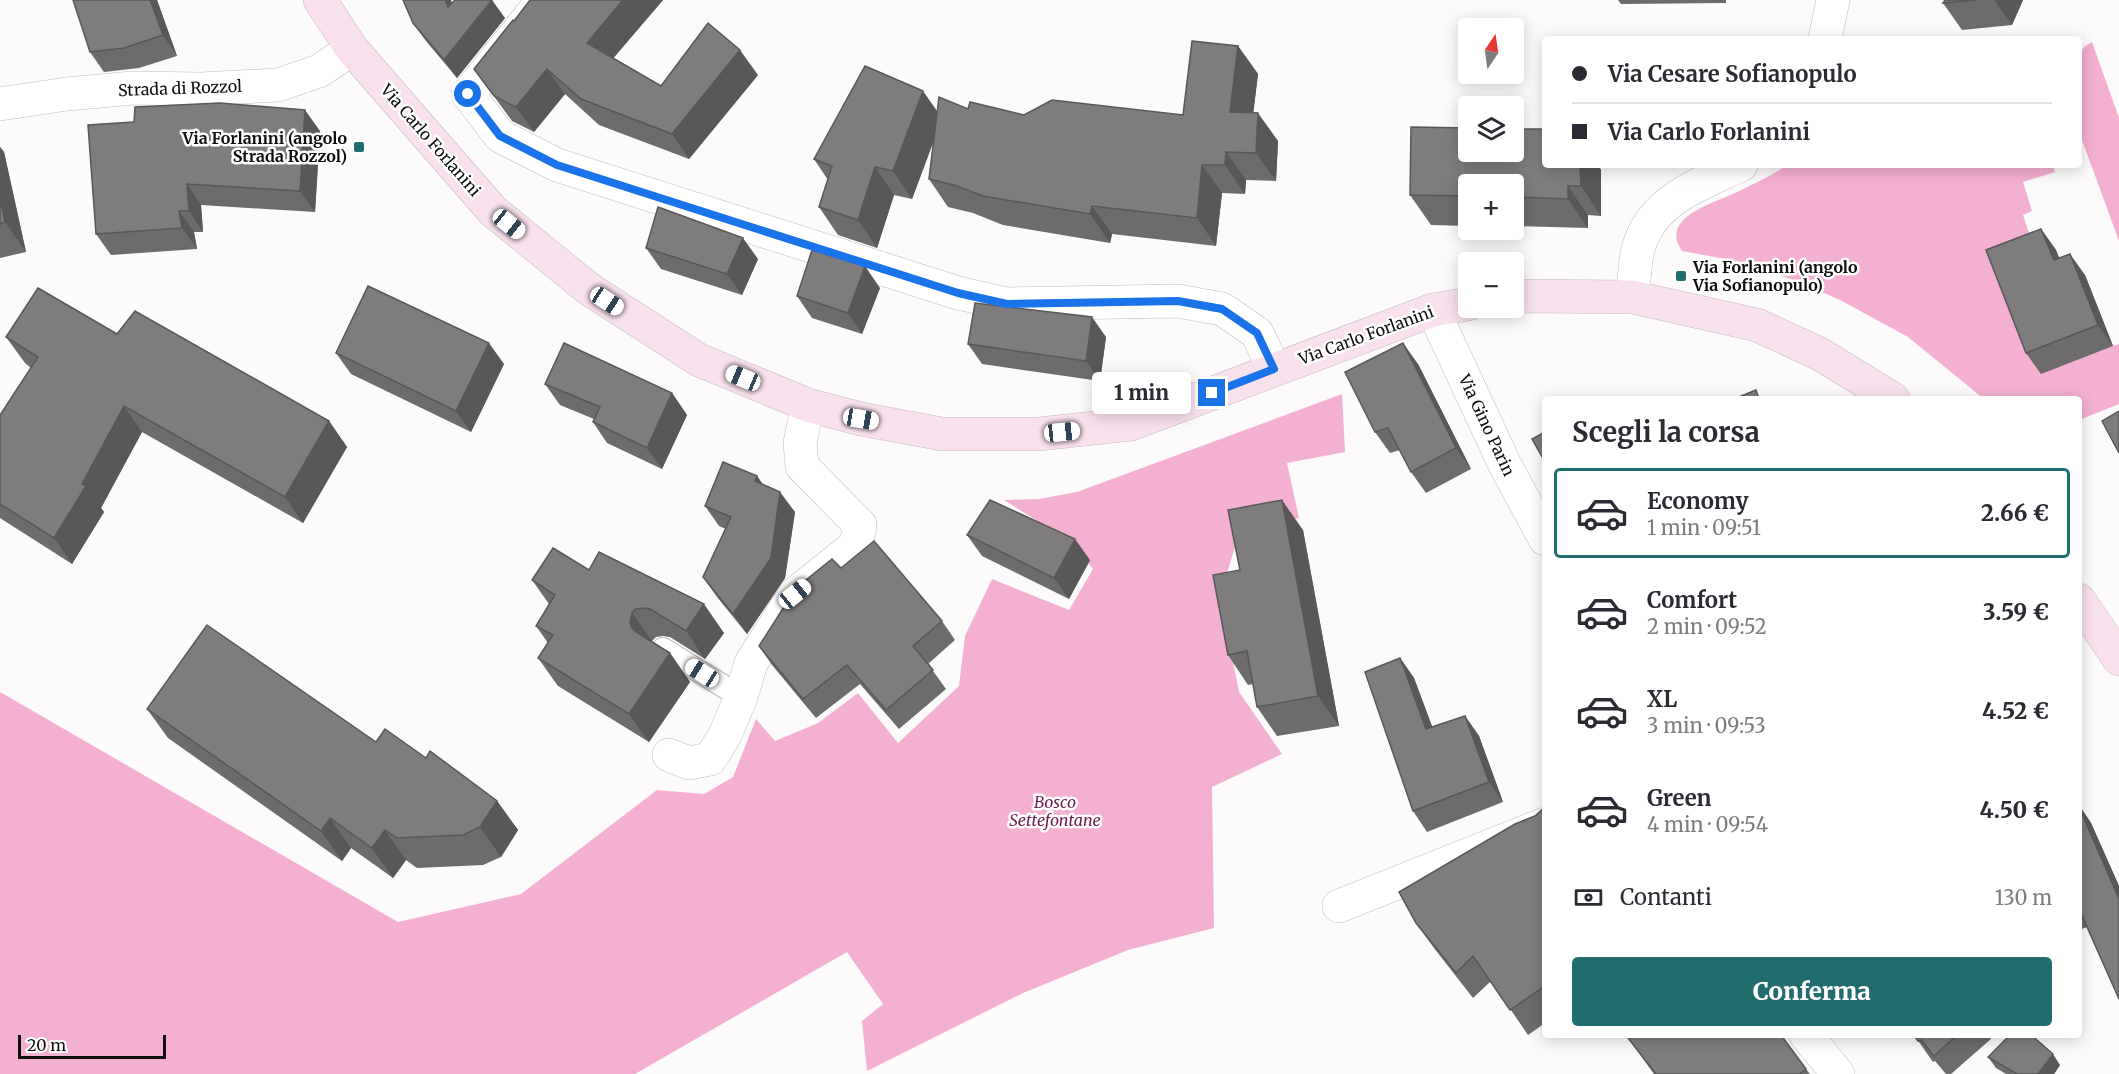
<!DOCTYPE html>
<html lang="it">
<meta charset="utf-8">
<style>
:root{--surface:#fff;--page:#f7f7f7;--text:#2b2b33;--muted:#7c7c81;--line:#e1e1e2;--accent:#206c6e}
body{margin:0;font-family:Merriweather,serif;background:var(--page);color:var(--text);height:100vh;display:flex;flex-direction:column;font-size:22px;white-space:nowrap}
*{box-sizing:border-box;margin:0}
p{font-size:20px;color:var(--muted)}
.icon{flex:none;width:33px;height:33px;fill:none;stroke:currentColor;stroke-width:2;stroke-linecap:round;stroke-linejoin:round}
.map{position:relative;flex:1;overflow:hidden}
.side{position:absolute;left:1542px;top:396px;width:540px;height:642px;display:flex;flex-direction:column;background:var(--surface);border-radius:6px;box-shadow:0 3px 15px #0003}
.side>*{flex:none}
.banner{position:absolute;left:1542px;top:36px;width:540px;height:132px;border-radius:6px;box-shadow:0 3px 15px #0003;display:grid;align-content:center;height:132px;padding:0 30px;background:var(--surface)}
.needle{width:39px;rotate:13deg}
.controls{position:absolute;left:1458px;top:18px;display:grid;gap:12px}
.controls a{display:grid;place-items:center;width:66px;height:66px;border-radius:6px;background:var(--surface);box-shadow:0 3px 15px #0003;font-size:30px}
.scale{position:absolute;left:18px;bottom:15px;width:148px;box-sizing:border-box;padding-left:6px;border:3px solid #0f0e0e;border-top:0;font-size:16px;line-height:21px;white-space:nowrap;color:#0f0e0e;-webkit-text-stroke:4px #fff;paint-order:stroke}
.end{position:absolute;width:27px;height:27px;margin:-14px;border:8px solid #1a73e8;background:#fff;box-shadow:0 0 0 3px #fff}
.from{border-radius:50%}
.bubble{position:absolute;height:42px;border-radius:6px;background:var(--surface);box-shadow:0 3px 15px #0003;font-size:20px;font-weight:800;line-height:42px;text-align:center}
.car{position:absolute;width:18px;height:36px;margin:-18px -9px;border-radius:8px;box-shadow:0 0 4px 2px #0007;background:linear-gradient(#fff 24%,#345 0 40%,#fff 0 76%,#345 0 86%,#fff 0)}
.banner b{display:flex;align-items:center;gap:21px;height:57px;font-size:22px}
.banner b+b{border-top:2px solid var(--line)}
.banner i{width:15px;height:15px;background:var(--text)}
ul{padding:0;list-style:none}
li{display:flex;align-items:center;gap:18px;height:90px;margin:0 12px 9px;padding:0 18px;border:3px solid transparent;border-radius:6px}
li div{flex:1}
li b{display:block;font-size:22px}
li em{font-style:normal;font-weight:800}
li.active{border-color:var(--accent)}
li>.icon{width:54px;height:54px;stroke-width:1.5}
h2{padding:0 30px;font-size:27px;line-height:72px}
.pay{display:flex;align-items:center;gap:15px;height:66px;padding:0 30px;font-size:22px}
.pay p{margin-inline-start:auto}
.cta{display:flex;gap:12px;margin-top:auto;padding:12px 30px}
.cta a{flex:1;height:69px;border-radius:6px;background:var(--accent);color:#fff;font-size:24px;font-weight:800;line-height:69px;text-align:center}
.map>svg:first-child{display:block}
.green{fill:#f4b0d1}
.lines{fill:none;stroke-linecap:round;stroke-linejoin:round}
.lane-casing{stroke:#c0bdbe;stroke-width:24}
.street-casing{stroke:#c0bdbe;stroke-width:34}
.secondary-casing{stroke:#c0bdbe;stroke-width:34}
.lane{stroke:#fff;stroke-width:22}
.street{stroke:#fff;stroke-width:33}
.secondary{stroke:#f9e0ed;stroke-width:33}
.wall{fill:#6d6b6c}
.shaded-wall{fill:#595758}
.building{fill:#7f7c7d;stroke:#595758;stroke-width:1.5}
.route{stroke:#1a73e8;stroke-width:8}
.poi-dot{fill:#206c6e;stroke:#fff;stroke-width:2}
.labels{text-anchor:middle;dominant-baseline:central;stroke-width:5;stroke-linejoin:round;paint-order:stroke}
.street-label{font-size:16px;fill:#0f0e0e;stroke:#fff}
.poi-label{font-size:16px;font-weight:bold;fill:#0f0e0e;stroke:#fff;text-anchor:end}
.park-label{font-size:16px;font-style:italic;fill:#711d4f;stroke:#fff}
</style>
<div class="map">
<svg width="2119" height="1074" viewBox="0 0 2119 1074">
<rect width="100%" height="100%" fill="#fdfafb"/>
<g class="green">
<path d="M2092,42L2119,118V241L2079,132V54L2085,46Z"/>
<path d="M1787,165H2053L2055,172L2023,182L2032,211L2023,215L2037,257L2113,346L2119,344V404L2079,420V399H1984L1908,337L1842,301L1804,284L1747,263L1682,251C1658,217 1715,203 1737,192C1753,184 1772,176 1787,165Z"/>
<path d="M1342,394L1345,452L1287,463L1299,518L1240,530L1220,597L1239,692L1282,754L1212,787L1214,928L1128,950L1023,993L867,1071L862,1021L883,1004L847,952L635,1074H0V692L398,922L521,894L657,790L704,794L733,777L756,719L775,741L818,723L858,693L898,743L959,686L965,636L992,579L1069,610L1093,569L1069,541L1004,500L1039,499L1077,492Z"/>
</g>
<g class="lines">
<defs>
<path id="lane" d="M663,649L741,697"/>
<g id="street">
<path d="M543,0L468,94L500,136L557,165L958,293L1007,304L1178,301L1222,309L1257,333L1274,369"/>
<path d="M1825,39L1833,0"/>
<path d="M0,104L67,94L133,88L201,89L278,85L319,71L352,49"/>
<path d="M1632,297C1635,280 1634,262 1639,246C1653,199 1701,184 1741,165"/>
<path d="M1433,310L1505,465L1545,539"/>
<path d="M669,755L689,763L710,759L725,735L741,697L751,663L795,594L856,545L860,525L802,466L800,443L808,405"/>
<path d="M1339,906L1545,824"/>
<path d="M1806,1035L1838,1074"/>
</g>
<g id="secondary">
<path d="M320,0L352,49L493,211L589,289L699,360L808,405L861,419L942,434H1039L1131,424L1433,310L1468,304"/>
<path d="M1514,297L1525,296L1632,297L1757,325L1820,354L1893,399"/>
<path d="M2079,600L2119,659"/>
</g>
</defs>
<use href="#lane" class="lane-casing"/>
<use href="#street" class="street-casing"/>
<use href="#secondary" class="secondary-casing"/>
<use href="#lane" class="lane"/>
<use href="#street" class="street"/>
<use href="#secondary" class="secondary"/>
</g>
<g class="wall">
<path d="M73,0H157L177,56L139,68L104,72L90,52Z"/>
<path d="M663,0L613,58L661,86L758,75L689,159L599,125L565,94L534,132L512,121L474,69L514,21Z"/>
<path d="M1618,0H1726V3L1621,4Z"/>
<path d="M1945,0H2023L2012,25L1962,30L1943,3Z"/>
<path d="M452,3L505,18L457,78L426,41L413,23Z"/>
<path d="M1238,46L1258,74L1253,113L1278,141L1276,181L1246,180L1245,194L1222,193L1216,246L1112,234L1110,243L1003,225L973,213L948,207L929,179L933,143L912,199L894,195L877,248L838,235L819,207L828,180L814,159L937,111L968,109L1024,115H1183Z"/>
<path d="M88,125L320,131L315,212L201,205L203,232H194L197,249L111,255L96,234Z"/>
<path d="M1411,127L1468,128V152H1514V129H1545V165H1598L1601,170V216L1588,215V228L1514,226V184H1468V226L1431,225L1410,195Z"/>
<path d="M0,147L4,152L26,252L0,258Z"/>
<path d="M2041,229L2056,250L2059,258L2085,275L2113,346L2041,374L2026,353Z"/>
<path d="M646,248L758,259L742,295L661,269Z"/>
<path d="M880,288L862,334L812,318L797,296Z"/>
<path d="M117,334L329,421L347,447L303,523L142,432L101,508L104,512L72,564L0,518V415L31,368L25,363L6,337Z"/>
<path d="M1106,337L1100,381L982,364L968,344Z"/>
<path d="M336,353L504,364L471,432L351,374Z"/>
<path d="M1418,364L1471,469L1426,493L1411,472L1400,450L1390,453L1375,432Z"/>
<path d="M545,384L672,393L687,415L662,469L607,443L593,422L594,419L560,405Z"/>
<path d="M757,476L763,485L795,512L785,578L747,634L717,597L703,577L726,529L719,526L705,506Z"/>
<path d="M1303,530L1339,726L1277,736L1257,707L1253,684L1248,685L1228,655L1240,570Z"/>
<path d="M967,535L1090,560L1069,599L982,556Z"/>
<path d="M841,568L942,621L955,640L928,664L946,689L899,729L860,684L816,718L772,665L759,646Z"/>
<path d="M589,570L724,633L705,659L670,637L663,636L656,637L652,641L670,653L690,682L649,742L558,686L538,658L548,643L536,626L549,604L532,580Z"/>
<path d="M1400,658L1414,678L1432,727L1465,716L1479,736L1503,802L1427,832L1413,811Z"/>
<path d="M147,709L376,742L426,758L497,801L518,830L501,857L483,865L417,868L406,860L393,878L351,848L342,861L168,738Z"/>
<path d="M2079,805L2091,823L2119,886V999L2087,927L2079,930Z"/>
<path d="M1545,807V1023L1528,1035L1491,981L1473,998L1434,948L1416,923Z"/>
<path d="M1914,1035H1988L1991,1039L1951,1074H1946L1935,1061L1933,1062Z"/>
<path d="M1628,1038L1806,1069L1810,1074H1654Z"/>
<path d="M1988,1057L2060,1065L2054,1074H2006L1996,1068Z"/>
</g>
<g class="shaded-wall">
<path d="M150,0H157L177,56L163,35Z"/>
<path d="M445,0H451L460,25L448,7Z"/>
<path d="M492,0L505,18L457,78L444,60Z"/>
<path d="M623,0H663L605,68L587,43Z"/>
<path d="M1994,0H2023L2012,25Z"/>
<path d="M1238,46L1258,74L1250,141L1230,112Z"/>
<path d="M740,50L758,75L689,159L672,134Z"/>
<path d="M547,69L565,94L534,132L516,107Z"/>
<path d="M923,91L942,118L912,199L893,171Z"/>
<path d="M305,110L320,131L315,212L300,191Z"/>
<path d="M1258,113L1278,141L1276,181L1256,153Z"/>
<path d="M0,147L4,152L26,252L5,222L0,199Z"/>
<path d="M1226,152L1246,180L1245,194L1225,165Z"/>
<path d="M1202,165L1222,193L1216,246L1197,218Z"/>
<path d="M1580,165H1598L1601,170V216L1581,186Z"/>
<path d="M875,167L894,195L877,248L858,220Z"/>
<path d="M187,184L201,205L203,232L189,211Z"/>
<path d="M1568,186L1588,215V228L1568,199Z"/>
<path d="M1092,206L1112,234L1110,243L1090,214Z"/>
<path d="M179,211L194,232L197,249L182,228Z"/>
<path d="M2041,229L2056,250L2068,281L2054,260Z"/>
<path d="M743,238L758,259L742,295L727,274Z"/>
<path d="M2070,254L2085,275L2113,346L2098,325Z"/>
<path d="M865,266L880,288L862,334L848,313Z"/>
<path d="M1092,317L1106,337L1100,381L1086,361Z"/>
<path d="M489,343L504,364L471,432L456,411Z"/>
<path d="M1403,343L1418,364L1471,469L1456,448Z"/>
<path d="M672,393L687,415L662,469L647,448Z"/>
<path d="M124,406L142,432L101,508L104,512L72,564L54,538Z"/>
<path d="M329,421L347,447L303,523L285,497Z"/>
<path d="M757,476L771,496L755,481Z"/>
<path d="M780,492L795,512L785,578L747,634L733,614Z"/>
<path d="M1282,500L1303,530L1339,726L1318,696Z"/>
<path d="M1075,539L1090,560L1069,599L1054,578Z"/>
<path d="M704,604L724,633L705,659L686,631Z"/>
<path d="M632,613L652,641L651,655L631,627L630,621Z"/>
<path d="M670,653L690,682L649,742L629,714Z"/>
<path d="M1400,658L1414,678L1441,750L1426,729Z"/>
<path d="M1465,716L1479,736L1503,802L1489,782Z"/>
<path d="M497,801L518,830L501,857L480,827Z"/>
<path d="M2079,805L2091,823L2119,886V899L2079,807Z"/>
<path d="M330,818L351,848L342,861L321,831Z"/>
<path d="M385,830L406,860L393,878L372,848Z"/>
<path d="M2053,1054L2060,1065L2054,1074H2038Z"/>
</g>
<g class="building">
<path d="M73,0H150L163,35L124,48L90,52Z"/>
<path d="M403,0H445L448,7L455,0H492L444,60L413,23Z"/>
<path d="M530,0H623L587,43L661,86L708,23L740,50L672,134L581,99L547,69L516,107L494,96L474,69L513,20L514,21Z"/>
<path d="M1945,0H1976L1943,3Z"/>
<path d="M1192,41L1238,46L1230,112L1258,113L1256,153L1226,152L1225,165H1202L1197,218L1092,206L1090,214L983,196L954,185L929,179L939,97L968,109L970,102L1024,115L1052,100L1183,115Z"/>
<path d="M865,66L923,91L893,171L875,167L858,220L819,207L832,166L814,159Z"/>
<path d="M220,103L305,110L300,191L187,184L189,211H179L182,228L96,234L88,125L134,122L135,107Z"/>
<path d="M1411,127L1468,128V152H1514V129H1545V165H1580L1581,186H1568V199L1514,197V184H1468V196L1410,195Z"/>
<path d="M0,199L5,222L0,224Z"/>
<path d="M658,207L743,238L727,274L646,248Z"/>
<path d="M2041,229L2054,260L2070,254L2098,325L2026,353L1986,250Z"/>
<path d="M812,250L865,266L848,313L797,296Z"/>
<path d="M368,286L489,343L456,411L336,353Z"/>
<path d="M38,288L117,334L135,311L329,421L285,497L124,406L82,484L86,486L54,538L0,504V415L38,357L6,337Z"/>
<path d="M975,303L1092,317L1086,361L968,344Z"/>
<path d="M564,343L672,393L647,448L593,422L600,407L545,384Z"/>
<path d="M1403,343L1456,448L1411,472L1388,428L1375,432L1345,372Z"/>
<path d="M1756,390L1759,399H1734Z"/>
<path d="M2119,411V453L2102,421Z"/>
<path d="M1545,432V462L1532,439Z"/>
<path d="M723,462L757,476L755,481L780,492L771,558L733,614L703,577L731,517L705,506Z"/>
<path d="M990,500L1075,539L1054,578L967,535Z"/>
<path d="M1282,500L1318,696L1257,707L1247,651L1228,655L1213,575L1240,570L1228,510Z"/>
<path d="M874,541L942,621L913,646L933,670L886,710L847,665L803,699L759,646L796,588L832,559L841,568Z"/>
<path d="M553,548L589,570L599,552L704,604L686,631L650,609L643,608L636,609L632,613L630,621L631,627L636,632L670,653L629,714L538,658L553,635L536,626L555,595L532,580Z"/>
<path d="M207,625L376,742L385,729L426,758L430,751L497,801L480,827L463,835L397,838L385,830L372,848L330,818L321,831L147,709Z"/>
<path d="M1400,658L1426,729L1465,716L1489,782L1413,811L1365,672Z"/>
<path d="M1545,807V986L1510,1010L1473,956L1456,973L1416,923L1399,892L1515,824L1535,816Z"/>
<path d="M2079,807L2119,899V999L2079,909Z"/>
<path d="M1632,1035H1781L1806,1069L1800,1074H1656L1628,1038Z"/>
<path d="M1914,1035H1957L1934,1056L1921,1040L1918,1041Z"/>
<path d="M2010,1035H2031L2053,1054L2038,1074H2017L1988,1057Z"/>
</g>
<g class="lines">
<path class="route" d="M468,94L500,136L557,165L958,293L1007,304L1178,301L1222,309L1257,333L1274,369L1212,393"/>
</g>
<g class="poi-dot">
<rect x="353" y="141" width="12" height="12" rx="3"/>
<rect x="1675" y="270" width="12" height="12" rx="3"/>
</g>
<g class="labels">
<g class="street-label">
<text transform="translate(180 88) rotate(-2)">Strada di Rozzol</text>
<text transform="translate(431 140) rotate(49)">Via Carlo Forlanini</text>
<text transform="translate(1366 335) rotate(-20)">Via Carlo Forlanini</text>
<text transform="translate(1487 425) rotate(65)">Via Gino Parin</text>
</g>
<g class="poi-label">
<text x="347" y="138">Via Forlanini (angolo<tspan x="347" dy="18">Strada Rozzol)</tspan></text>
<text x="1693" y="267" text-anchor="start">Via Forlanini (angolo<tspan x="1693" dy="18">Via Sofianopulo)</tspan></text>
</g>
<g class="park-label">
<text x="1055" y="802">Bosco<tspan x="1055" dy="18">Settefontane</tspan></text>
</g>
</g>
</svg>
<div class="controls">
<a><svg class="needle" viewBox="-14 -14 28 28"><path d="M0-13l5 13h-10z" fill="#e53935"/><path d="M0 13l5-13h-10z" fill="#7c7c81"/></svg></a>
<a><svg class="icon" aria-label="layers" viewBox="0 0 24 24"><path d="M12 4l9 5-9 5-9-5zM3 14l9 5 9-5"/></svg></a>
<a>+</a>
<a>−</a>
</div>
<div class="scale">20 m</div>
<i class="end from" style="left:468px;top:94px"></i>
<i class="end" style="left:1212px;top:393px"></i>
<div class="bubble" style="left:1092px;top:372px;width:99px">1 min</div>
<i class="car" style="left:509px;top:224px;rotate:129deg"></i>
<i class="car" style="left:607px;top:301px;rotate:123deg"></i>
<i class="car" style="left:743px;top:378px;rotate:293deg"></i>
<i class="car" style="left:861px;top:419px;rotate:100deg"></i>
<i class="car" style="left:1062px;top:432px;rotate:84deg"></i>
<i class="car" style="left:795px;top:594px;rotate:51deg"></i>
<i class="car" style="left:702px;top:673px;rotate:302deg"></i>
<div class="banner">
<b><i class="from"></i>Via Cesare Sofianopulo</b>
<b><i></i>Via Carlo Forlanini</b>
</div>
<section class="side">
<h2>Scegli la corsa</h2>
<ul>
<li class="active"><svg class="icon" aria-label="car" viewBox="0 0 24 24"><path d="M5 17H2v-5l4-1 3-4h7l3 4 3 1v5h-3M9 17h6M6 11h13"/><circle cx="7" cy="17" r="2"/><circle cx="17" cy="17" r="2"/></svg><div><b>Economy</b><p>1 min · 09:51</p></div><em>2.66 €</em></li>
<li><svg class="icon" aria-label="car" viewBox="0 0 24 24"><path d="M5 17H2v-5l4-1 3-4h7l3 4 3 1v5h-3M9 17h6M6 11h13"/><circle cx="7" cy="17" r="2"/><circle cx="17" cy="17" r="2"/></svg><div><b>Comfort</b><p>2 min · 09:52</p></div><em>3.59 €</em></li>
<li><svg class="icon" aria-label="car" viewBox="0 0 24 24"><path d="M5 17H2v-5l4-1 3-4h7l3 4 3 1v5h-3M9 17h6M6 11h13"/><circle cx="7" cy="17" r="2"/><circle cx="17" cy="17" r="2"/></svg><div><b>XL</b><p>3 min · 09:53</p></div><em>4.52 €</em></li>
<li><svg class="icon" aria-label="car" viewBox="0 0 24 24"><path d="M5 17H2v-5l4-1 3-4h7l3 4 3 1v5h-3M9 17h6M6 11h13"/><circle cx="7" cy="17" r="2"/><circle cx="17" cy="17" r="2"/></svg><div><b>Green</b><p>4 min · 09:54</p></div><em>4.50 €</em></li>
</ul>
<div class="pay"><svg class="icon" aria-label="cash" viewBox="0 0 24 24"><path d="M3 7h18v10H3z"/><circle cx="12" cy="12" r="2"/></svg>Contanti<p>130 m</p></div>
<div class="cta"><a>Conferma</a></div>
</section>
</div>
